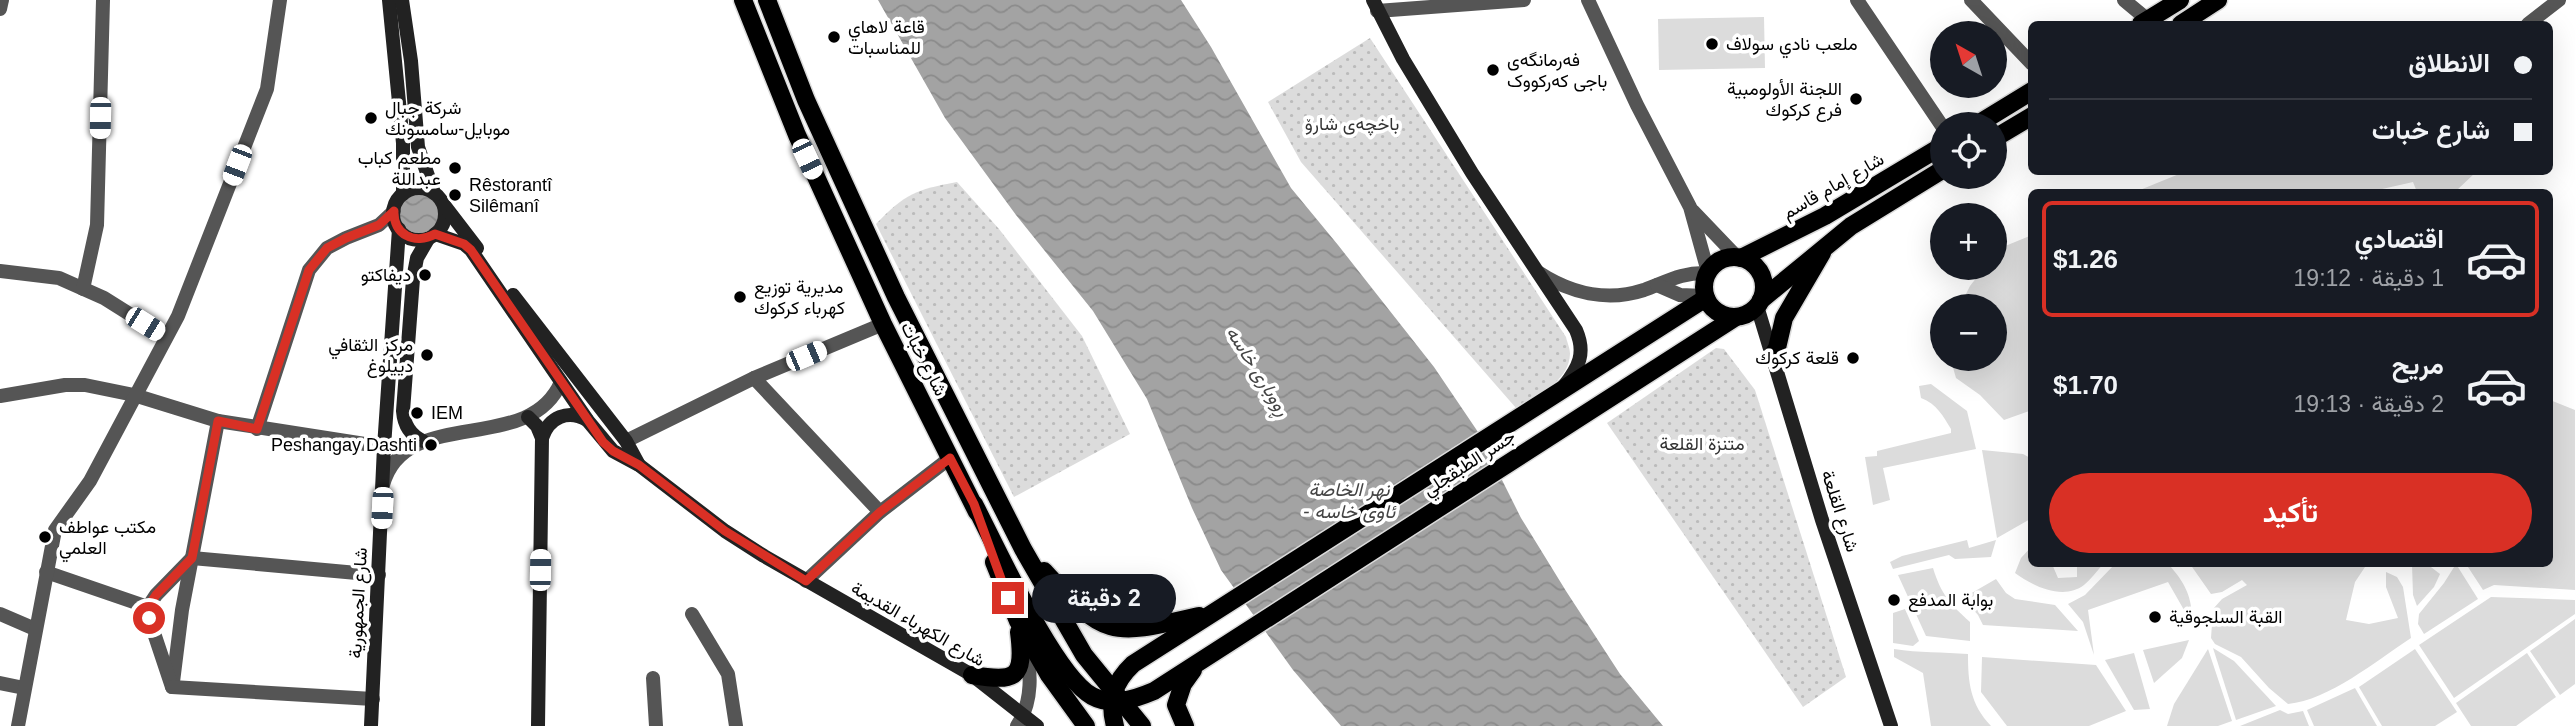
<!DOCTYPE html>
<html lang="ar">
<meta charset="utf-8">
<style>
:root{--surface:#171b24;--page:#242831;--text:#f1f3f6;--muted:#9ea1a6;--line:#363941;--accent:#d93025}
body{margin:0;font-family:Helvetica,Vazirmatn,sans-serif;background:var(--page);color:var(--text);direction:rtl;height:100vh;display:flex;flex-direction:column;font-size:26px;white-space:nowrap}
*{box-sizing:border-box;margin:0}
p{font-size:23px;color:var(--muted)}
.icon{flex:none;width:38px;height:38px;fill:none;stroke:currentColor;stroke-width:2;stroke-linecap:round;stroke-linejoin:round}
.map{position:relative;flex:1;overflow:hidden;direction:ltr}
.sheet{position:absolute;left:2028px;top:189px;width:525px;height:378px;display:flex;flex-direction:column;background:var(--surface);border-radius:10px;box-shadow:0 7px 28px #0002;direction:rtl}
.sheet>*{flex:none}
.guide{position:absolute;left:2028px;top:21px;width:525px;height:154px;border-radius:10px;box-shadow:0 7px 28px #0002;direction:rtl;display:grid;align-content:center;height:154px;padding:0 21px;background:var(--surface)}
.needle{width:46px;rotate:321deg}
.fabs{position:absolute;left:1930px;top:21px;display:grid;gap:14px}
.fabs a{display:grid;place-items:center;width:77px;height:77px;border-radius:50%;background:var(--surface);box-shadow:0 7px 28px #0002;font-size:35px}
.end{position:absolute;width:32px;height:32px;margin:-16px;border:9px solid #d93025;background:#fff;box-shadow:0 0 0 4px #fff}
.from{border-radius:50%}
.bubble{position:absolute;height:49px;border-radius:24px;background:var(--surface);box-shadow:0 7px 28px #0002;font-size:23px;font-weight:700;line-height:49px;text-align:center;direction:rtl}
.car{position:absolute;width:21px;height:42px;margin:-21px -10px;border-radius:9px;box-shadow:0 0 5px 2px #0007;background:linear-gradient(#fff 24%,#345 0 40%,#fff 0 76%,#345 0 86%,#fff 0)}
.guide b{display:flex;align-items:center;gap:24px;height:66px;font-size:26px}
.guide b+b{border-top:2px solid var(--line)}
.guide i{width:18px;height:18px;background:var(--text)}
ul{padding:12px 0 0;list-style:none}
li{display:flex;align-items:center;gap:21px;height:116px;margin:0 14px 10px;padding:0 7px;border:4px solid transparent;border-radius:10px}
li div{flex:1}
li b{display:block;font-size:26px}
li em{font-style:normal;font-weight:700}
li.on{border-color:var(--accent)}
li>.icon{width:63px;height:63px;stroke-width:1.5}
.action{display:flex;gap:14px;margin-top:auto;padding:14px 21px}
.action a{flex:1;height:80px;border-radius:42px;background:var(--accent);color:#fff;font-size:28px;font-weight:700;line-height:80px;text-align:center}
.map>svg:first-child{display:block}
.grass{fill:#dcdcdc}
.park{fill:url(#park-dots)}
.water{fill:url(#water-waves)}
.lines{fill:none;stroke-linecap:round;stroke-linejoin:round}
.primary-casing{stroke:#dbdbdb;stroke-width:21}
.street{stroke:#555;stroke-width:14}
.secondary{stroke:#222;stroke-width:14}
.primary{stroke:#000;stroke-width:18}
.route{stroke:#d93025;stroke-width:9}
.poi-dot{fill:#000;stroke:#fff;stroke-width:2.5}
.labels{text-anchor:middle;dominant-baseline:central;stroke-width:7;stroke-linejoin:round;paint-order:stroke}
.poi-label{font-size:18px;fill:#000;stroke:#fff;text-anchor:start}
.park-label{font-size:18px;fill:#333;stroke:#fff}
.street-label{font-size:18px;fill:#000;stroke:#fff}
.water-label{font-size:19px;font-style:italic;fill:#444;stroke:#fff}
</style>
<div class="map">
<svg width="2575" height="726" viewBox="0 0 2575 726">
<defs>
<pattern id="park-dots" width="8" height="8" patternUnits="userSpaceOnUse" patternTransform="scale(1.75)"><rect width="8" height="8" fill="#dcdcdc"/><path d="M2 2h.1M6 6h.1" fill="none" stroke="#bbb" stroke-width="1.8" stroke-linecap="round"/></pattern>
<pattern id="water-waves" width="16" height="10" patternUnits="userSpaceOnUse" patternTransform="scale(1.75)"><rect width="16" height="10" fill="#a3a3a3"/><path d="M0 5q4-4 8 0t8 0" fill="none" stroke="#8b8b8b"/></pattern>
</defs>
<rect width="100%" height="100%" fill="#fff"/>
<g class="grass">
<path d="M1764,17L1765,68L1659,70L1658,19Z"/>
<path d="M2184,172H2476L2456,191V192H2417L2413,182L2369,192H2135Z"/>
<path d="M2032,235V410L2004,420L1980,395L1956,378L1952,364L1957,359H1995V306H1960L1970,286L1984,268H1995V254L1998,249Z"/>
<path d="M1931,384L1967,411L1976,449L1883,468L1890,500L1873,505L1865,457L1877,456V451L1951,433V429C1943,416 1937,404 1921,398L1919,386Z"/>
<path d="M2550,400L2575,410V590L2494,585L2483,590L2466,564H2550Z"/>
<path d="M1982,450L2023,454L2032,459V518L1997,538Z"/>
<path d="M1967,540L1969,548L1996,540L1991,557L1955,559L1949,555L1893,569L1890,562L1902,556Z"/>
<path d="M2032,546V564H2052L2058,578L2077,577V564H2103C2097,571 2091,579 2084,585C2063,601 2033,586 2015,573L2021,558Z"/>
<path d="M2115,564H2168C2185,582 2193,598 2192,624L2168,582L2088,610L2094,655L2083,622L2068,604L2085,595Z"/>
<path d="M2190,564H2367L2355,582L2346,620L2369,624L2398,618L2386,587V572L2397,577L2403,587L2411,638C2376,661 2329,700 2288,704L2269,688L2241,657L2215,644L2211,638L2213,609L2222,599L2247,585L2242,580L2222,592L2211,594Z"/>
<path d="M2412,564H2427L2440,574L2434,587L2417,606L2413,595Z"/>
<path d="M2456,564L2478,599L2424,634L2418,624L2419,614L2444,583Z"/>
<path d="M1933,568C1941,594 1950,604 1970,622V641L1926,636L1898,575Z"/>
<path d="M1996,579L2006,593L2015,599L2055,605L2078,631L1983,625L1978,615L1963,598Z"/>
<path d="M2491,597L2575,600V614L2454,698L2419,645Z"/>
<path d="M1905,609L1919,641L1913,646L1893,643V613Z"/>
<path d="M2575,619V684L2560,695L2530,651Z"/>
<path d="M2189,640L2182,658L2154,683L2143,650Z"/>
<path d="M2213,648L2234,661L2276,706L2236,720Z"/>
<path d="M1894,649C1919,653 1943,652 1968,654C1968,682 1970,704 1991,726H1931L1923,673L1894,657Z"/>
<path d="M2208,649L2232,721L2218,726H2167L2174,704Z"/>
<path d="M2415,649L2457,712L2435,726H2382L2359,687Z"/>
<path d="M2134,653L2150,709L2134,710L2105,660Z"/>
<path d="M2527,653L2556,697L2516,726H2471L2456,703Z"/>
<path d="M1982,657L2096,665L2126,711L2089,726H2007L1981,692Z"/>
<path d="M2355,688L2377,726H2314L2307,710Z"/>
<path d="M2280,710L2288,714L2303,711L2309,726H2240Z"/>
</g>
<g class="park">
<path d="M1370,38L1566,337C1567,342 1570,348 1570,354C1569,382 1537,395 1516,408L1301,162L1268,102Z"/>
<path d="M957,182L999,229L1082,336L1130,434L1014,497L876,224C906,193 915,190 957,182Z"/>
<path d="M1716,348L1724,349L1755,390L1846,677L1803,707L1607,423Z"/>
</g>
<g class="water">
<path d="M878,0H1181L1211,47L1291,188L1338,245L1434,367L1478,432L1521,518L1566,591L1620,674L1663,726H1341L1293,670L1221,570L1192,508L1147,399L1093,311L1016,215L945,118Z"/>
<circle cx="419" cy="213" r="20"/>
</g>
<g class="lines">
<defs>
<g id="primary">
<path d="M743,0L797,135L883,324L977,512"/>
<path d="M767,0L806,100L896,297L1023,549L1084,655L1142,726"/>
<path d="M2141,24L2180,0"/>
<path d="M2181,24L2218,0"/>
<path d="M1978,124L2032,91"/>
<path d="M1995,138L2032,116"/>
<circle cx="1734" cy="287" r="30"/>
<path d="M1741,258L1825,216L1942,146"/>
<path d="M1761,300L1851,226L1942,170"/>
<path d="M1772,356L1777,348L1784,318L1822,253"/>
<path d="M974,504C996,546 1054,675 1092,696C1112,707 1135,699 1154,691L1736,317"/>
<path d="M994,562L1018,621L1049,675L1086,726"/>
<path d="M1044,571C1106,639 1111,636 1199,616"/>
<path d="M972,675C1016,682 1025,679 1019,632"/>
<path d="M1115,726C1108,700 1114,682 1133,664L1706,298"/>
<path d="M1185,726L1176,705L1183,684L1193,670"/>
</g>
</defs>
<use href="#primary" class="primary-casing"/>
<g class="street">
<path d="M1588,0L1637,105L1690,207L1708,272"/>
<path d="M1857,0L1942,126"/>
<path d="M1971,0L2032,64"/>
<path d="M2124,0L2148,20"/>
<path d="M0,9L2,0"/>
<path d="M1377,11L1524,0"/>
<path d="M2528,24L2559,0"/>
<path d="M1693,211L1737,257"/>
<path d="M0,271L59,278L104,298L166,337"/>
<path d="M1538,272C1570,293 1607,302 1644,290C1666,282 1682,272 1707,273"/>
<path d="M1657,285L1680,295L1705,296"/>
<path d="M83,289L97,225L103,0"/>
<path d="M754,378L880,512"/>
<path d="M0,396L65,385H85L134,395L218,421L384,447"/>
<path d="M257,429L309,270L327,248L346,238L379,225L394,211"/>
<path d="M626,441L754,378L883,324"/>
<path d="M383,485C405,404 529,457 561,382"/>
<path d="M46,572L148,607"/>
<path d="M806,581L880,512L950,458"/>
<path d="M0,614L35,629"/>
<path d="M692,614L728,674L736,726"/>
<path d="M653,678L656,726"/>
<path d="M173,682L182,610L218,421"/>
<path d="M0,683L24,688"/>
<path d="M172,687L149,618L148,607L156,595L192,558L379,575"/>
<path d="M172,687L373,699"/>
<path d="M18,726L55,530L90,481L178,316L267,89L280,0"/>
<path d="M1017,726C1033,702 1032,670 1024,643"/>
</g>
<g class="secondary">
<path d="M389,0L403,143V194"/>
<path d="M402,0L411,61L418,147L434,193"/>
<path d="M1373,0L1403,59L1472,173L1576,330C1586,353 1579,367 1564,386"/>
<circle cx="419" cy="214" r="26"/>
<path d="M444,205L477,248"/>
<path d="M435,234L464,244L471,250L588,421L613,451L639,465L725,531L764,556L972,675L1037,726"/>
<path d="M513,295L626,441L639,465"/>
<path d="M1757,306L1822,520L1891,726"/>
<path d="M528,417L537,426L542,438L538,726"/>
<path d="M542,438C549,417 568,409 587,420"/>
<path d="M423,441C410,435 404,425 403,411L413,279L417,258L428,239"/>
<path d="M371,726L384,447L399,229"/>
</g>
<use href="#primary" class="primary"/>
</g>
<g class="lines">
<path class="route" d="M149,618L148,607L156,595L192,558L218,421L257,429L309,270L327,248L346,238L379,225L394,211C393,235 415,245 435,234L464,244L471,250L603,442L613,451L639,465L725,531L806,581L880,512L950,458L974,504L1008,598"/>
</g>
<g class="poi-dot">
<circle cx="834" cy="37" r="7"/>
<circle cx="1712" cy="44" r="7"/>
<circle cx="1493" cy="70" r="7"/>
<circle cx="1856" cy="99" r="7"/>
<circle cx="371" cy="118" r="7"/>
<circle cx="455" cy="168" r="7"/>
<circle cx="455" cy="195" r="7"/>
<circle cx="425" cy="275" r="7"/>
<circle cx="740" cy="297" r="7"/>
<circle cx="427" cy="355" r="7"/>
<circle cx="1853" cy="358" r="7"/>
<circle cx="417" cy="413" r="7"/>
<circle cx="431" cy="445" r="7"/>
<circle cx="45" cy="537" r="7"/>
<circle cx="1894" cy="600" r="7"/>
<circle cx="2155" cy="617" r="7"/>
</g>
<g class="labels">
<g class="poi-label">
<text x="848" y="27">قاعة لاهاي<tspan x="848" dy="21">للمناسبات</tspan></text>
<text x="1726" y="44">ملعب نادي سولاف</text>
<text x="1507" y="60">فەرمانگەی<tspan x="1507" dy="21">باجی کەرکووک</tspan></text>
<text x="1842" y="89" text-anchor="end">اللجنة الأولومبية<tspan x="1842" dy="21">فرع كركوك</tspan></text>
<text x="385" y="108">شركة جبال<tspan x="385" dy="21">موبايل-سامسونك</tspan></text>
<text x="441" y="158" text-anchor="end">مطعم كباب<tspan x="441" dy="21">عبداللة</tspan></text>
<text x="469" y="185">Rêstorantî<tspan x="469" dy="21">Silêmanî</tspan></text>
<text x="411" y="275" text-anchor="end">ديفاكتو</text>
<text x="754" y="287">مديرية توزيع<tspan x="754" dy="21">كهرباء كركوك</tspan></text>
<text x="413" y="345" text-anchor="end">مركز الثقافي<tspan x="413" dy="21">دييلوغ</tspan></text>
<text x="1839" y="358" text-anchor="end">قلعة كركوك</text>
<text x="431" y="413">IEM</text>
<text x="417" y="445" text-anchor="end">Peshangay Dashti</text>
<text x="59" y="527">مكتب عواطف<tspan x="59" dy="21">العلمي</tspan></text>
<text x="1908" y="600">بوابة المدفع</text>
<text x="2169" y="617">القبة السلجوقية</text>
</g>
<g class="park-label">
<text x="1352" y="124">باخچەی شارۆ</text>
<text x="1702" y="444">متنزة القلعة</text>
</g>
<g class="street-label">
<text transform="translate(1833 186) rotate(-30)">شارع إمام قاسم</text>
<text transform="translate(924 359) rotate(63)">شارع خبات</text>
<text transform="translate(1469 463) rotate(-33)">جسر الطبقجلي</text>
<text transform="translate(1840 511) rotate(72)">شارع القلعة</text>
<text transform="translate(358 603) rotate(-87)">شارع الجمهورية</text>
<text transform="translate(918 624) rotate(30)">شارع الكهرباء القديمة</text>
</g>
<g class="water-label">
<text transform="translate(1258 371) rotate(58)">ڕووباری خاسە</text>
<text x="1349" y="489">نهر الخاصة<tspan x="1349" dy="22">- ئاوی خاسە</tspan></text>
</g>
</g>
</svg>
<div class="fabs">
<a><svg class="needle" viewBox="-14 -14 28 28"><path d="M0-13l5 13h-10z" fill="#e53935"/><path d="M0 13l5-13h-10z" fill="#9ea1a6"/></svg></a>
<a><svg class="icon" aria-label="locate" viewBox="0 0 24 24"><circle cx="12" cy="12" r="6"/><path d="M12 2v4M12 18v4M2 12h4M18 12h4"/></svg></a>
<a>+</a>
<a>−</a>
</div>
<i class="end from" style="left:149px;top:618px"></i>
<i class="end" style="left:1008px;top:598px"></i>
<div class="bubble" style="left:1032px;top:574px;width:144px">2 دقيقة</div>
<i class="car" style="left:100px;top:118px;rotate:181deg"></i>
<i class="car" style="left:807px;top:159px;rotate:155deg"></i>
<i class="car" style="left:237px;top:165px;rotate:201deg"></i>
<i class="car" style="left:145px;top:324px;rotate:122deg"></i>
<i class="car" style="left:806px;top:356px;rotate:67deg"></i>
<i class="car" style="left:382px;top:508px;rotate:183deg"></i>
<i class="car" style="left:540px;top:570px;rotate:1deg"></i>
<div class="guide">
<b><i class="from"></i>الانطلاق</b>
<b><i></i>شارع خبات</b>
</div>
<section class="sheet">
<ul>
<li class="on"><svg class="icon" aria-label="car" viewBox="0 0 24 24"><path d="M5 17H2v-5l4-1 3-4h7l3 4 3 1v5h-3M9 17h6M6 11h13"/><circle cx="7" cy="17" r="2"/><circle cx="17" cy="17" r="2"/></svg><div><b>اقتصادي</b><p>1 دقيقة · 19:12</p></div><em>$1.26</em></li>
<li><svg class="icon" aria-label="car" viewBox="0 0 24 24"><path d="M5 17H2v-5l4-1 3-4h7l3 4 3 1v5h-3M9 17h6M6 11h13"/><circle cx="7" cy="17" r="2"/><circle cx="17" cy="17" r="2"/></svg><div><b>مريح</b><p>2 دقيقة · 19:13</p></div><em>$1.70</em></li>
</ul>
<div class="action"><a>تأكيد</a></div>
</section>
</div>
